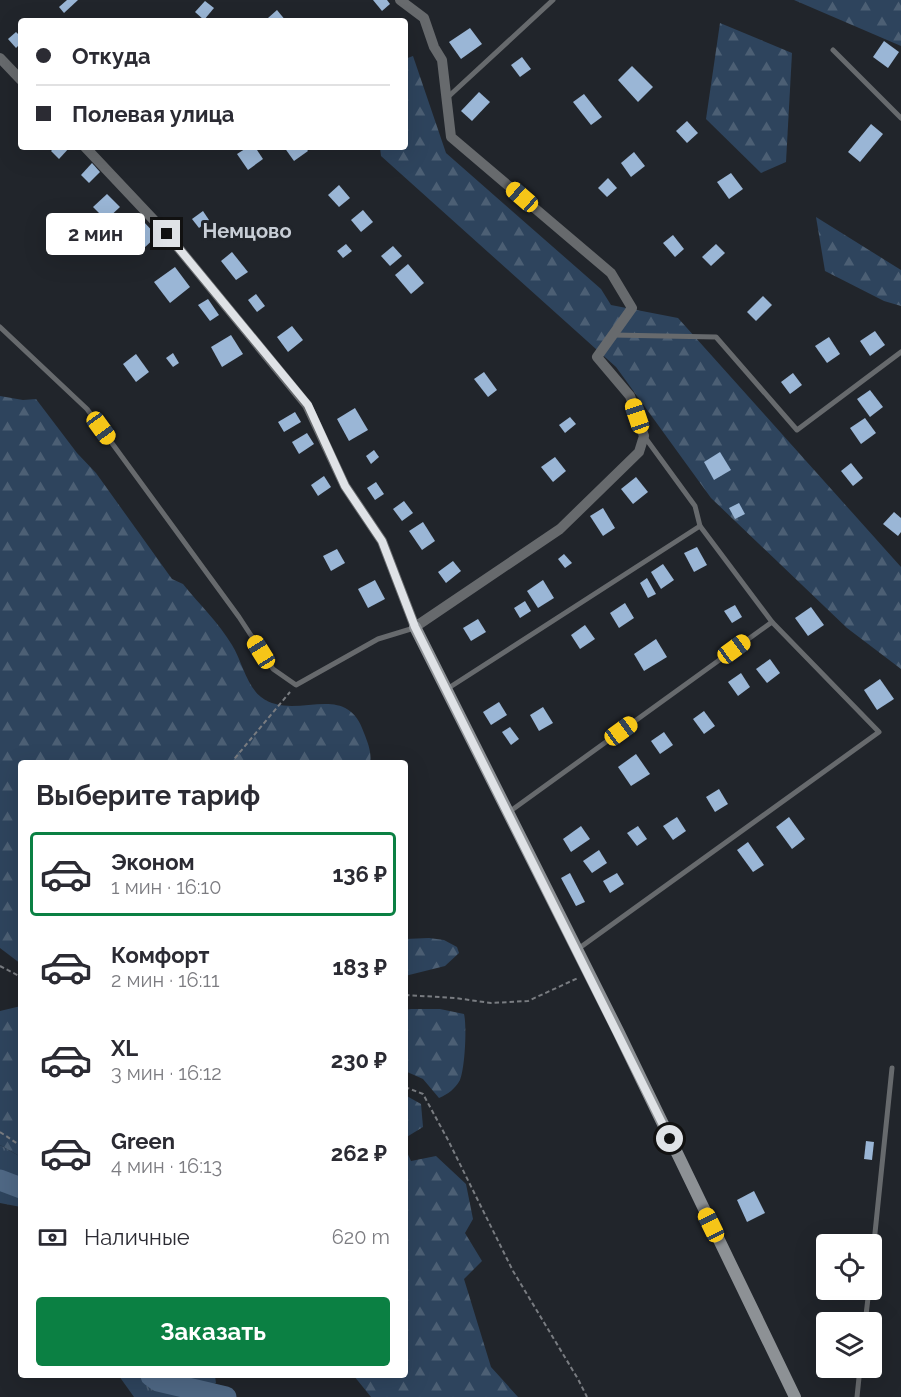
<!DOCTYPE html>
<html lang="ru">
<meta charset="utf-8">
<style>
:root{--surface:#fff;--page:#f2f2f3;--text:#2b2b33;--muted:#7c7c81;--line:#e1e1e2;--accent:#0b8043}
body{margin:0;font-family:Raleway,sans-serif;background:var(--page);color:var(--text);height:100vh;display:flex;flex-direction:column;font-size:22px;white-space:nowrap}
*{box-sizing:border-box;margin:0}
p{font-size:20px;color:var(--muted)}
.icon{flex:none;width:33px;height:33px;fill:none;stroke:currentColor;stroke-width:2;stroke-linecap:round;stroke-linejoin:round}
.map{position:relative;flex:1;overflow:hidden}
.side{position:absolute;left:18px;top:760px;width:390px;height:618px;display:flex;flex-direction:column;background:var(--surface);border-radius:6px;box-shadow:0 6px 24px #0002}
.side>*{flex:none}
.guide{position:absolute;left:18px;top:18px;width:390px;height:132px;border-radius:6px;box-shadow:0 6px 24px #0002;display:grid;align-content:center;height:132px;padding:0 18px;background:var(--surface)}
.buttons{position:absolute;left:816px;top:1234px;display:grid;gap:12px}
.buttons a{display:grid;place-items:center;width:66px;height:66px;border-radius:6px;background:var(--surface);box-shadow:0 6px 24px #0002;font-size:30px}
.end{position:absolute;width:27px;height:27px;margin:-14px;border:8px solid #dfe2e6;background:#111;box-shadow:0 0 0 3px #111}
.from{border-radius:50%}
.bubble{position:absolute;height:42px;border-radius:6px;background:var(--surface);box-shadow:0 6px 24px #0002;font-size:20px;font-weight:700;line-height:42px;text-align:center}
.car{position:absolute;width:18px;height:36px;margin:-18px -9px;border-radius:8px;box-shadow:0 0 4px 2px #0007;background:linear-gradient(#f5c518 24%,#345 0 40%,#f5c518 0 76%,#345 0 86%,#f5c518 0)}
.guide b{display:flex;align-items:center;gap:21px;height:57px;font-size:22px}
.guide b+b{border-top:2px solid var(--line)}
.guide i{width:15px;height:15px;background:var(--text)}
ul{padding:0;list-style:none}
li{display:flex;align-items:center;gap:18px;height:84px;margin:0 12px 9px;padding:0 6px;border:3px solid transparent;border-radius:6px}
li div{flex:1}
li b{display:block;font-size:22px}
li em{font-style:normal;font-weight:700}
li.current{border-color:var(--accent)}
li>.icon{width:54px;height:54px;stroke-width:1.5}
h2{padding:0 18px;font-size:27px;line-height:72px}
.pay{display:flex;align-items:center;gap:15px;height:66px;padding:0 18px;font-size:22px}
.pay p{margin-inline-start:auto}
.primary-button{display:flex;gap:12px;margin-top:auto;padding:12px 18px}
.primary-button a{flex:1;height:69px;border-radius:6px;background:var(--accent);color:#fff;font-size:24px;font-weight:700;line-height:69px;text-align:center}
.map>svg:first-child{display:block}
.grass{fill:url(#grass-tufts)}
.forest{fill:url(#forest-firs)}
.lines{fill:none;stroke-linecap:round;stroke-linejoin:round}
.river{stroke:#4f6885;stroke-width:21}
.building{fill:#9ab6d6}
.path{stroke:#797c81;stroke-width:2;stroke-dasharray:4.5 3;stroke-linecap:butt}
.lane{stroke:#676a6d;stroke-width:5}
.street{stroke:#676a6d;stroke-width:10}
.secondary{stroke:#8d9195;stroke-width:12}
.route{stroke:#dfe2e6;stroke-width:8}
.labels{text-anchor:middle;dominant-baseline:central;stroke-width:6;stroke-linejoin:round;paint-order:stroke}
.quarter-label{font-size:20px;font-weight:bold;fill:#c8ced6;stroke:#21252b}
</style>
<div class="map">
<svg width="901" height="1397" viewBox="0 0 901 1397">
<defs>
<pattern id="grass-tufts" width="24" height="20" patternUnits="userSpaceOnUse" patternTransform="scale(1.5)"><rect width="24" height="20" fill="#2e445d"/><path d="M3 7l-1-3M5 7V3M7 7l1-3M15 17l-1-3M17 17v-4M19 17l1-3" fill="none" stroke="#4c5f74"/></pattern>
<pattern id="forest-firs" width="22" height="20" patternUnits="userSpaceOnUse" patternTransform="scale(1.5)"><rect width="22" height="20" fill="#2e445d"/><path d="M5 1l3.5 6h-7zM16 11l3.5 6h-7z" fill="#4c5f74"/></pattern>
</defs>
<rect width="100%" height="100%" fill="#21252b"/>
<g class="grass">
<path d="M0,1145L21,1157V1207L0,1203Z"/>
<path d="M119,1376H136L154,1383L188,1376H215L216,1383L196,1393L193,1397H134Z"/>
</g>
<g class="forest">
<path d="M794,0H901V46Z"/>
<path d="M720,23L792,53L786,162L761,173L706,119Z"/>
<path d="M413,56L446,153L601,289L611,305L678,318L901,567V669L847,628L711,498L616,367L381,156L380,147H405V59Z"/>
<path d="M816,217L901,270V306L884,301L825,271Z"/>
<path d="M0,396L23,400L36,399L77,453L96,473L172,579L183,584C199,604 219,623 232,645C242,661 246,685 261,697C295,723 346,678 364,733C368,743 372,753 370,764H21V964L0,948Z"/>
<path d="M429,938L444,940L457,947L459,953L445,966L405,976V939Z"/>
<path d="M21,1006V1157L0,1145V1011Z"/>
<path d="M411,1009H440L464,1014C467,1026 465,1068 460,1080C455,1089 448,1094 439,1098L423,1079L405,1071V1010Z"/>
<path d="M405,1095L421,1104L423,1127L405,1138Z"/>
<path d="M405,1148L411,1161L436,1156L466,1184L473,1219L465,1233L482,1261L464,1279L491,1367L518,1397H371L354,1376H405Z"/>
</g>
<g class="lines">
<g class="river">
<path d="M0,1180L21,1188"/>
<path d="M151,1376L158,1381L226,1397"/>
</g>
</g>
<g class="building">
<path d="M67,0H78L64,13L59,7Z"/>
<path d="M373,0H387L390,4L382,11Z"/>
<path d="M205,1L214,8L204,20L195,12Z"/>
<path d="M277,10L286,21H271L268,18Z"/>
<path d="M470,28L482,44L461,59L449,42Z"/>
<path d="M16,32L21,37V43L16,48L8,39Z"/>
<path d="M884,41L899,52L888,68L873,57Z"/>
<path d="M522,57L531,69L520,77L511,65Z"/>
<path d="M632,66L653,87L638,102L618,80Z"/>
<path d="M479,92L490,102L472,121L461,111Z"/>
<path d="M584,94L602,117L591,125L573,102Z"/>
<path d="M687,121L698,133L687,143L676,131Z"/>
<path d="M871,124L883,134L860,162L848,152Z"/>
<path d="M55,147H70L59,159L51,151Z"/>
<path d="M248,147H255L263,159L248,170L237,154Z"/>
<path d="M284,147H305L308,151L294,161Z"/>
<path d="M634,152L645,166L631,177L621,163Z"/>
<path d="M92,163L100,172L89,183L81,175Z"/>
<path d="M731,173L743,189L729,199L717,182Z"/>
<path d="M608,178L617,188L607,197L598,188Z"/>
<path d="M339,185L350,198L339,207L328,195Z"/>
<path d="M107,194L120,207L106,220L93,207Z"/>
<path d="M363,210L373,222L361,232L351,220Z"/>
<path d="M203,211L209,220L199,228L192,219Z"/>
<path d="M143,221L157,236L143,249L130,234Z"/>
<path d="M68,231L74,239L68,245L61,237Z"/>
<path d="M673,235L684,249L675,257L663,243Z"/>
<path d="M346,244L352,251L343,258L337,251Z"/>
<path d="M716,244L725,253L711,266L702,257Z"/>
<path d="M393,246L402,256L390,266L381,256Z"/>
<path d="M232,252L248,272L236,280L221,261Z"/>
<path d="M408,264L424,283L411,294L395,275Z"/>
<path d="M175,267L190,287L170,303L154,282Z"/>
<path d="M256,294L265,306L257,312L248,300Z"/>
<path d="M763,296L772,305L756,321L747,312Z"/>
<path d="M208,299L219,315L210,321L198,305Z"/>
<path d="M292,326L303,340L288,352L277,337Z"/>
<path d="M875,331L885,345L870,356L860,341Z"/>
<path d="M231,335L243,354L222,367L211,347Z"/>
<path d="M829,337L840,354L827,363L815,346Z"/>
<path d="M173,353L179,363L173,367L166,358Z"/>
<path d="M136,354L149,372L136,382L123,364Z"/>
<path d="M484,372L497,390L488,397L474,379Z"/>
<path d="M793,373L802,385L790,394L781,382Z"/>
<path d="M870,390L883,407L870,417L857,399Z"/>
<path d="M355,408L368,430L349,441L337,419Z"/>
<path d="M295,412L301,422L284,432L278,422Z"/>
<path d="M570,417L576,424L565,433L559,425Z"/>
<path d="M865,418L876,433L861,444L850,428Z"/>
<path d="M307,433L314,444L299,454L292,442Z"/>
<path d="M374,450L379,457L371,464L366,456Z"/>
<path d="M720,452L731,470L714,480L704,462Z"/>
<path d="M555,457L566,471L553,482L541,467Z"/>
<path d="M851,463L863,478L853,486L841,471Z"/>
<path d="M324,476L331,487L318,496L311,485Z"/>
<path d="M636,477L648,492L633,504L621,489Z"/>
<path d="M376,482L384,494L375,500L367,488Z"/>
<path d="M404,501L413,513L402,521L393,509Z"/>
<path d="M739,503L745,514L735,519L729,508Z"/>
<path d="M603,508L615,528L603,536L590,516Z"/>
<path d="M894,512L901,518V532L898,536L883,524Z"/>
<path d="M423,522L435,541L422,550L409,531Z"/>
<path d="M697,547L707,565L694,572L684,553Z"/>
<path d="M337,549L345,563L331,571L323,556Z"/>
<path d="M564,554L572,563L565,568L558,559Z"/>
<path d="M453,561L461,571L446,583L438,572Z"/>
<path d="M663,564L674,580L661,589L651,572Z"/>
<path d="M647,578L656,594L648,598L640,583Z"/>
<path d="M375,580L385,599L368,608L358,589Z"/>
<path d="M543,580L554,598L538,608L527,591Z"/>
<path d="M525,601L531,611L520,618L514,608Z"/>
<path d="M625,603L634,618L619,628L610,613Z"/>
<path d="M735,605L742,617L732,623L724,611Z"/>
<path d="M811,607L824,625L808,636L795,618Z"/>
<path d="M478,619L486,632L471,641L463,628Z"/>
<path d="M585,625L595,639L580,649L571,635Z"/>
<path d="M656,639L667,657L644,671L634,654Z"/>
<path d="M770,659L780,673L767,683L756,669Z"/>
<path d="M741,673L750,687L738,696L728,682Z"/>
<path d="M880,679L894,699L877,710L864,690Z"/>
<path d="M499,702L507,715L491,725L483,712Z"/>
<path d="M543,707L553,723L539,731L530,715Z"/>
<path d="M704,711L715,726L704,734L693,719Z"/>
<path d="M510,727L519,739L511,745L502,732Z"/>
<path d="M664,732L673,745L660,754L651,741Z"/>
<path d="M636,754L650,774L631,786L618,767Z"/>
<path d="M719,789L728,804L715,812L706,797Z"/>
<path d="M677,817L686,831L673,840L663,826Z"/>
<path d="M789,817L805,839L792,849L776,827Z"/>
<path d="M581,826L590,839L571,852L563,839Z"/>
<path d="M638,826L647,839L637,846L627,833Z"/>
<path d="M748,842L764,865L753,872L737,850Z"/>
<path d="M599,850L607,863L592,873L583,861Z"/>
<path d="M570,873L585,902L576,906L561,878Z"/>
<path d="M617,873L624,884L610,893L603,881Z"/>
<path d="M866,1141L874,1142L872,1160L864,1159Z"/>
<path d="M754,1191L765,1213L747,1222L737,1200Z"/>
</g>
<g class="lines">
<g class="path">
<path d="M230,764L290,692"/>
<path d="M0,966L21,977"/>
<path d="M405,995L455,998L491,1003L528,1001L578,978"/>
<path d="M405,1087L423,1094L448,1140L513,1271L578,1379L587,1397"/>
<path d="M0,1132L21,1146"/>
</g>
<g class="lane">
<path d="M833,50L901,118"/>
<path d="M448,97L553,0"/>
<path d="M0,327L87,409L239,617L273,669L296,685L378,639L414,628"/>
<path d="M613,335L716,337L797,430L901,352"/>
<path d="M644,436L695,506L700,526"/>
<path d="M447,689L700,526L772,622"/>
<path d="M509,812L772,622L879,732L578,949"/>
<path d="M872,1262L892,1068"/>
<path d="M865,1323L869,1290"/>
<path d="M857,1397L860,1368"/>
</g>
<g class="street">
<path d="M0,58L21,80"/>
<path d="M85,147L167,234L307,405L345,486L382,541L415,627L560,529L639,452L644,436L630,396L597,357L632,308L611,273L451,137L442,60L434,47L424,18L400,0"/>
</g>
<path class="secondary" d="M415,627L618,1031L795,1397"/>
</g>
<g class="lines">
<path class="route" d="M167,234L308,405L345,486L382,541L415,627L670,1139"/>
</g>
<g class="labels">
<g class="quarter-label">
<text x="247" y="231">Немцово</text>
</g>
</g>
</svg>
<div class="buttons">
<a><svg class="icon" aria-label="locate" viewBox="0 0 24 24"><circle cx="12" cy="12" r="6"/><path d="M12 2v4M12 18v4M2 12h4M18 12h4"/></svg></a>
<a><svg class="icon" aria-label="layers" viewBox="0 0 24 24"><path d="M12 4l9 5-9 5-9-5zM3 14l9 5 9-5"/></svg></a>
</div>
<i class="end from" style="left:670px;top:1139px"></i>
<i class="end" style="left:167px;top:234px"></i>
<div class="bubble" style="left:46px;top:213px;width:99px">2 мин</div>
<i class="car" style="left:522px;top:197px;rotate:311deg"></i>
<i class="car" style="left:637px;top:416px;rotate:341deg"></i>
<i class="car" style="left:101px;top:428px;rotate:144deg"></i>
<i class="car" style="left:734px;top:649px;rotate:54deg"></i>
<i class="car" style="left:261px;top:652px;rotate:328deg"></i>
<i class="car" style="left:621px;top:731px;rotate:54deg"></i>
<i class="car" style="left:711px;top:1225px;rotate:334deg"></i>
<div class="guide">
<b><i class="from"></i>Откуда</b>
<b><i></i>Полевая улица</b>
</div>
<section class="side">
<h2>Выберите тариф</h2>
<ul>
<li class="current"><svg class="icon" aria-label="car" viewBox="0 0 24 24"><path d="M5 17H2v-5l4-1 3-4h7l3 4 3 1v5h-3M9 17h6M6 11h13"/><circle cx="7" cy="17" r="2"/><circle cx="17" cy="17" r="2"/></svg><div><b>Эконом</b><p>1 мин · 16:10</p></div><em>136 ₽</em></li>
<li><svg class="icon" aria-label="car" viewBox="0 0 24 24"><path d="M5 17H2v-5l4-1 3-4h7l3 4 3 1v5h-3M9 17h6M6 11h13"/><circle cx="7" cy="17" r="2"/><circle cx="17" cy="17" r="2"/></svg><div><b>Комфорт</b><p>2 мин · 16:11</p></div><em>183 ₽</em></li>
<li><svg class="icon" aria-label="car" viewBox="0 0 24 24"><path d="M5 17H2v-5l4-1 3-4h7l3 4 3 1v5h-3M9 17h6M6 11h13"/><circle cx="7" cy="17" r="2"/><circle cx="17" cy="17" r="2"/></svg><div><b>XL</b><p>3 мин · 16:12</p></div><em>230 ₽</em></li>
<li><svg class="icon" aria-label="car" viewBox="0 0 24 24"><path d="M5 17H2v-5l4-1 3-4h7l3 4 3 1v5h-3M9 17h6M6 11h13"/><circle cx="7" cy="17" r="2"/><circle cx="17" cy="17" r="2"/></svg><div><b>Green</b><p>4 мин · 16:13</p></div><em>262 ₽</em></li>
</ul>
<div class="pay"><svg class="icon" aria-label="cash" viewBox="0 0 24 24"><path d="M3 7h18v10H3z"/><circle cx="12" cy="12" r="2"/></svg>Наличные<p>620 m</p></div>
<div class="primary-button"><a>Заказать</a></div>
</section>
</div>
